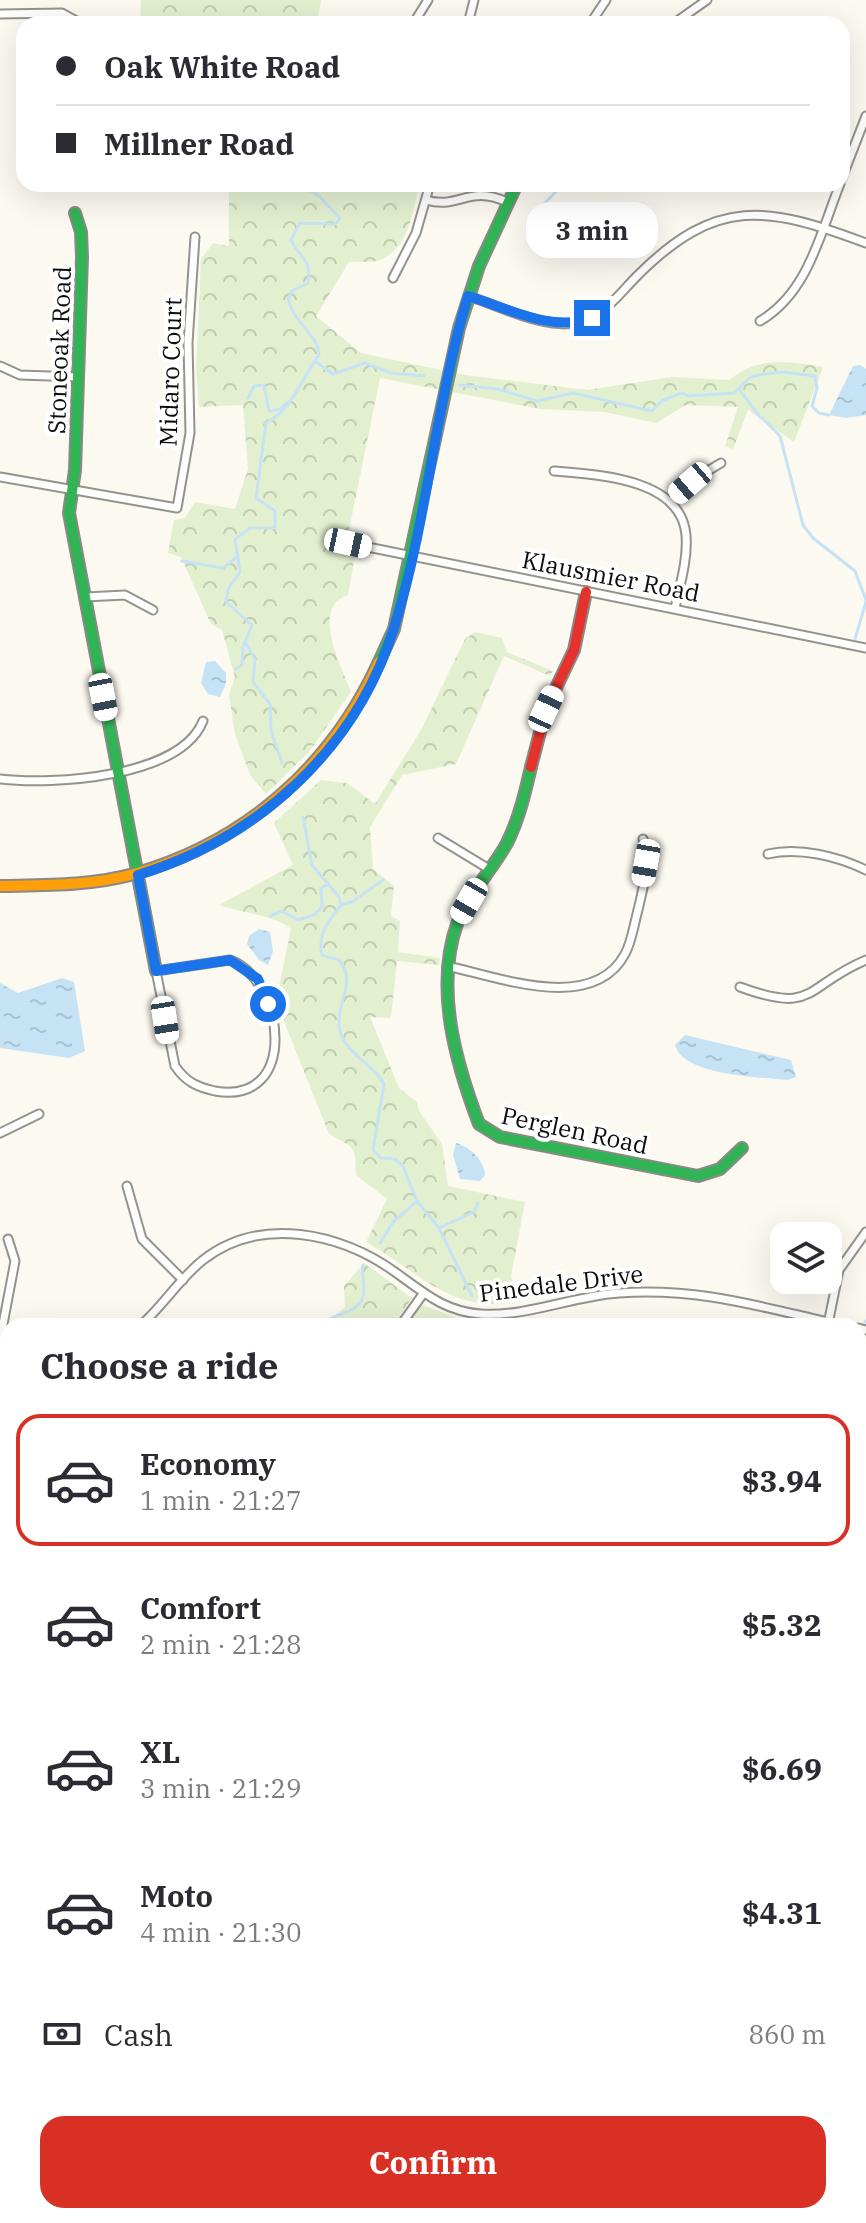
<!DOCTYPE html>
<meta charset="utf-8">
<style>
:root{--surface:#fff;--page:#f2f2f3;--text:#2b2b33;--muted:#7c7c81;--line:#e1e1e2;--accent:#d93025}
body{margin:0;font-family:"IBM Plex Serif",serif;background:var(--page);color:var(--text);height:100vh;display:flex;flex-direction:column;font-size:30px;white-space:nowrap}
*{box-sizing:border-box;margin:0}
p{font-size:26px;color:var(--muted)}
.icon{flex:none;width:44px;height:44px;fill:none;stroke:currentColor;stroke-width:2;stroke-linecap:round;stroke-linejoin:round}
.map{position:relative;flex:1;overflow:hidden}
.details{position:absolute;left:0px;top:1318px;width:866px;height:906px;display:flex;flex-direction:column;background:var(--surface);border-radius:24px 24px 0 0;box-shadow:0 8px 32px #0002}
.details>*{flex:none}
.guide{position:absolute;left:16px;top:16px;width:834px;height:176px;border-radius:24px;box-shadow:0 8px 32px #0002;display:grid;align-content:center;height:176px;padding:0 40px;background:var(--surface)}
.tools{position:absolute;left:770px;top:1222px;display:grid;gap:16px}
.tools a{display:grid;place-items:center;width:72px;height:72px;border-radius:16px;background:var(--surface);box-shadow:0 8px 32px #0002;font-size:40px}
.end{position:absolute;width:36px;height:36px;margin:-18px;border:10px solid #1a73e8;background:#fff;box-shadow:0 0 0 4px #fff}
.from{border-radius:50%}
.bubble{position:absolute;height:56px;border-radius:24px;background:var(--surface);box-shadow:0 8px 32px #0002;font-size:26px;font-weight:800;line-height:56px;text-align:center}
.car{position:absolute;width:24px;height:48px;margin:-24px -12px;border-radius:10px;box-shadow:0 0 6px 2px #0007;background:linear-gradient(#fff 24%,#345 0 40%,#fff 0 76%,#345 0 86%,#fff 0)}
.guide b{display:flex;align-items:center;gap:28px;height:76px;font-size:30px}
.guide b+b{border-top:2px solid var(--line)}
.guide i{width:20px;height:20px;background:var(--text)}
ul{padding:0;list-style:none}
li{display:flex;align-items:center;gap:24px;height:132px;margin:0 16px 12px;padding:0 24px;border:4px solid transparent;border-radius:24px}
li div{flex:1}
li b{display:block;font-size:30px}
li em{font-style:normal;font-weight:800}
li.active{border-color:var(--accent)}
li>.icon{width:72px;height:72px;stroke-width:1.5}
h2{padding:0 40px;font-size:36px;line-height:96px}
.pay{display:flex;align-items:center;gap:20px;height:88px;padding:0 40px;font-size:30px}
.pay p{margin-inline-start:auto}
.button{display:flex;gap:16px;margin-top:auto;padding:16px 40px}
.button a{flex:1;height:92px;border-radius:24px;background:var(--accent);color:#fff;font-size:32px;font-weight:800;line-height:92px;text-align:center}
.map>svg:first-child{display:block}
.forest{fill:url(#forest-firs)}
.park{fill:url(#park-crowns)}
.water{fill:url(#water-ripples)}
.lines{fill:none;stroke-linecap:round;stroke-linejoin:round}
.stream{stroke:#c6e3f5;stroke-width:3}
.street-casing{stroke:#94938f;stroke-width:11}
.fast-casing{stroke:#8a8985;stroke-width:14}
.slow-casing{stroke:#8a8985;stroke-width:14}
.jam-casing{stroke:#8a8985;stroke-width:14}
.street{stroke:#fefefd;stroke-width:7}
.fast{stroke:#30b455;stroke-width:10}
.slow{stroke:#ff9f0a;stroke-width:10}
.jam{stroke:#e5322d;stroke-width:10}
.route{stroke:#1a73e8;stroke-width:10}
.labels{text-anchor:middle;dominant-baseline:central;stroke-width:8;stroke-linejoin:round;paint-order:stroke}
.street-label{font-size:24px;fill:#0c0c0c;stroke:#fff}
</style>
<div class="map">
<svg width="866" height="2223" viewBox="0 0 866 2223">
<defs>
<pattern id="forest-firs" width="22" height="20" patternUnits="userSpaceOnUse" patternTransform="scale(2)"><rect width="22" height="20" fill="#d2e8be"/><path d="M5 1l3.5 6h-7zM16 11l3.5 6h-7z" fill="#b3c6a2"/></pattern>
<pattern id="park-crowns" width="20" height="18" patternUnits="userSpaceOnUse" patternTransform="scale(2)"><rect width="20" height="18" fill="#e2f0d0"/><path d="M2 6a3 3 0 1 1 6 0M12 15a3 3 0 1 1 6 0" fill="none" stroke="#c1cdb1"/></pattern>
<pattern id="water-ripples" width="26" height="14" patternUnits="userSpaceOnUse" patternTransform="scale(2)"><rect width="26" height="14" fill="#c6e3f5"/><path d="M2 4q2-2 4 0t4 0M15 11q2-2 4 0t4 0" fill="none" stroke="#a9c2d1"/></pattern>
</defs>
<rect width="100%" height="100%" fill="#fbf9f0"/>
<rect class="forest" x="0" y="1547" width="8" height="80"/>
<g class="park">
<path d="M141,0H321L317,24H140Z"/>
<path d="M229,184H419C414,209 408,250 380,260C372,263 358,261 349,262L316,316L361,353L465,375L587,390L672,377L729,380C759,356 788,361 823,367L794,442L748,410L733,449L725,446L738,407L686,405L656,423L605,412L540,409L380,378L349,530L355,556L348,595C310,607 341,666 351,692L309,752L266,794L250,775L235,734L229,695L235,677L222,630L211,624L181,557L168,553L174,520L185,518L195,502L235,509L248,469L243,405L199,407L196,370L201,259L213,243L229,246Z"/>
<path d="M475,632L502,638L507,652L553,671L550,676L504,656L456,764L402,775L370,827L373,869L394,886L391,916L400,921L398,952L440,958L439,965L397,961L391,1018L370,1017L399,1088L417,1102L419,1111L442,1144L448,1186L525,1202L511,1276L518,1300C454,1317 417,1270 366,1242L387,1199L356,1175C355,1143 355,1149 329,1134L285,1024L279,986L291,929C278,916 238,912 219,905L293,865L274,823L321,780L347,783L375,804L421,730L465,639Z"/>
<path d="M364,1263L412,1298L393,1326H324L345,1307L344,1286Z"/>
<path d="M420,1304L468,1322L522,1319L523,1326H405Z"/>
</g>
<g class="water">
<path d="M860,365L866,369V415L846,418L829,415L853,366Z"/>
<path d="M215,661L226,673V683L220,697L208,694L201,683L206,662Z"/>
<path d="M259,929L270,932L273,951L268,965L259,960L247,944L249,936Z"/>
<path d="M62,978L74,982L85,1051L69,1058L0,1048V983L18,993Z"/>
<path d="M685,1035L791,1060L796,1077L788,1080C760,1077 683,1076 675,1045Z"/>
<path d="M456,1143C470,1147 484,1160 485,1175L480,1181L460,1179L453,1155Z"/>
</g>
<g class="lines">
<g class="stream">
<path d="M531,218L563,184"/>
<path d="M315,361L333,374L365,363L391,373L424,376"/>
<path d="M460,385L498,389L537,401L573,393L652,411L663,400L682,393L688,396L734,393L751,377L759,375L782,372L815,376L817,388L812,406L819,413L829,415"/>
<path d="M739,389L760,417"/>
<path d="M248,398L254,386L264,385L269,411L280,409L290,401"/>
<path d="M762,418L780,436L803,525L813,538L855,571L866,600"/>
<path d="M182,561L223,568L237,557"/>
<path d="M855,639L866,602"/>
<path d="M245,642L255,659L253,682L270,704L271,731L282,763"/>
<path d="M236,669L242,665L243,647L252,625L226,602L228,589L240,572L235,539L250,528H275V511L256,498L266,423C294,408 300,380 319,355C319,336 294,323 288,299L292,291L308,283C312,260 300,258 291,240L300,223L336,224L340,218L319,196L300,184"/>
<path d="M303,817L312,865L339,897L341,905"/>
<path d="M383,880L352,902L341,905C329,920 317,935 322,955L339,960C357,982 337,1002 339,1026C341,1051 373,1064 384,1084L373,1150L381,1158L395,1159L403,1166L417,1201L439,1228L472,1296"/>
<path d="M270,916L282,911L298,920L314,915L322,907L321,888L327,885"/>
<path d="M439,1228L474,1212L478,1203"/>
<path d="M380,1243L393,1222L417,1201"/>
<path d="M865,1322L866,1321"/>
<path d="M325,1326C331,1311 356,1316 363,1297C366,1288 361,1275 363,1265"/>
<path d="M0,1590L8,1589"/>
<path d="M97,2223L98,2216"/>
</g>
<defs>
<g id="street">
<path d="M0,14L62,13L82,24"/>
<path d="M413,24L428,0"/>
<path d="M468,24L474,0"/>
<path d="M590,24L606,0"/>
<path d="M673,24L707,0"/>
<path d="M842,178L866,116"/>
<path d="M426,200C460,210 468,184 507,202"/>
<path d="M393,278L416,233L430,184"/>
<path d="M468,296C501,306 546,331 581,322C604,316 621,292 637,276C717,196 767,206 866,243"/>
<path d="M760,321C808,293 820,234 840,184"/>
<path d="M0,366L20,375L78,377"/>
<path d="M554,471C598,475 681,478 686,535C688,559 680,585 675,608"/>
<path d="M0,477L177,508L190,433L188,343L195,237"/>
<path d="M671,501L699,476L721,463"/>
<path d="M348,543L866,648"/>
<path d="M85,597L125,595L153,610"/>
<path d="M0,779C53,785 180,778 203,721"/>
<path d="M438,838L489,869"/>
<path d="M768,854C799,847 837,856 866,870"/>
<path d="M230,960C285,980 300,1106 215,1091C197,1087 186,1082 175,1066L156,971Z"/>
<path d="M447,966C498,977 593,1014 625,954C631,943 633,930 636,918C642,893 651,863 643,839"/>
<path d="M740,987C816,1015 804,986 866,960"/>
<path d="M0,1133L39,1114"/>
<path d="M127,1186L142,1239L183,1280"/>
<path d="M828,1324L839,1270L866,1232"/>
<path d="M140,1326C163,1306 179,1279 203,1260C260,1215 341,1233 395,1272C423,1292 445,1312 481,1314C527,1317 573,1296 619,1293C702,1287 767,1309 846,1326"/>
<path d="M400,1326L423,1294"/>
<path d="M858,1328L866,1330"/>
<path d="M0,1340L15,1261L8,1239"/>
<path d="M0,1350L8,1351"/>
<path d="M0,1425L8,1427"/>
<path d="M858,1586L866,1588"/>
<path d="M0,1803L8,1809"/>
<path d="M858,1862L866,1864"/>
<path d="M858,2020L866,2021"/>
<path d="M0,2075L8,2072"/>
<path d="M858,2075L866,2033"/>
<path d="M0,2221L15,2223"/>
<path d="M593,2223L599,2216"/>
<path d="M783,2223L787,2216"/>
</g>
<g id="fast">
<path d="M75,213L81,232L82,257L75,470L69,513L156,971"/>
<path d="M379,662L394,629L459,328L479,266L517,184"/>
<path d="M531,767C525,793 519,819 507,843C493,869 469,893 458,921C434,986 455,1061 479,1124L500,1137L698,1176L720,1169L742,1148"/>
<path d="M858,1731L866,1722"/>
</g>
<g id="slow">
<path d="M0,886C44,885 90,886 134,874C246,842 331,767 379,662"/>
<path d="M412,2223L418,2216"/>
</g>
<path id="jam" d="M531,767L546,709L574,650L586,592"/>
</defs>
<use href="#street" class="street-casing"/>
<use href="#fast" class="fast-casing"/>
<use href="#slow" class="slow-casing"/>
<use href="#jam" class="jam-casing"/>
<use href="#street" class="street"/>
<use href="#fast" class="fast"/>
<use href="#slow" class="slow"/>
<use href="#jam" class="jam"/>
</g>
<g class="lines">
<path class="route" d="M268,1004L258,979L230,960L156,971L138,875C258,838 356,750 394,628C428,520 435,405 468,296C507,308 552,333 592,318"/>
</g>
<g class="labels">
<g class="street-label">
<text transform="translate(59 350) rotate(-88)">Stoneoak Road</text>
<text transform="translate(170 372) rotate(-88)">Midaro Court</text>
<text transform="translate(611 576) rotate(11)">Klausmier Road</text>
<text transform="translate(575 1130) rotate(12)">Perglen Road</text>
<text transform="translate(561 1283) rotate(-7)">Pinedale Drive</text>
</g>
</g>
</svg>
<div class="tools">
<a><svg class="icon" aria-label="layers" viewBox="0 0 24 24"><path d="M12 4l9 5-9 5-9-5zM3 14l9 5 9-5"/></svg></a>
</div>
<i class="end from" style="left:268px;top:1004px"></i>
<i class="end" style="left:592px;top:318px"></i>
<div class="bubble" style="left:526px;top:202px;width:132px">3 min</div>
<i class="car" style="left:690px;top:483px;rotate:229deg"></i>
<i class="car" style="left:348px;top:543px;rotate:102deg"></i>
<i class="car" style="left:103px;top:697px;rotate:169deg"></i>
<i class="car" style="left:546px;top:709px;rotate:25deg"></i>
<i class="car" style="left:646px;top:863px;rotate:190deg"></i>
<i class="car" style="left:469px;top:901px;rotate:210deg"></i>
<i class="car" style="left:165px;top:1020px;rotate:171deg"></i>
<div class="guide">
<b><i class="from"></i>Oak White Road</b>
<b><i></i>Millner Road</b>
</div>
<section class="details">
<h2>Choose a ride</h2>
<ul>
<li class="active"><svg class="icon" aria-label="car" viewBox="0 0 24 24"><path d="M5 17H2v-5l4-1 3-4h7l3 4 3 1v5h-3M9 17h6M6 11h13"/><circle cx="7" cy="17" r="2"/><circle cx="17" cy="17" r="2"/></svg><div><b>Economy</b><p>1 min · 21:27</p></div><em>$3.94</em></li>
<li><svg class="icon" aria-label="car" viewBox="0 0 24 24"><path d="M5 17H2v-5l4-1 3-4h7l3 4 3 1v5h-3M9 17h6M6 11h13"/><circle cx="7" cy="17" r="2"/><circle cx="17" cy="17" r="2"/></svg><div><b>Comfort</b><p>2 min · 21:28</p></div><em>$5.32</em></li>
<li><svg class="icon" aria-label="car" viewBox="0 0 24 24"><path d="M5 17H2v-5l4-1 3-4h7l3 4 3 1v5h-3M9 17h6M6 11h13"/><circle cx="7" cy="17" r="2"/><circle cx="17" cy="17" r="2"/></svg><div><b>XL</b><p>3 min · 21:29</p></div><em>$6.69</em></li>
<li><svg class="icon" aria-label="car" viewBox="0 0 24 24"><path d="M5 17H2v-5l4-1 3-4h7l3 4 3 1v5h-3M9 17h6M6 11h13"/><circle cx="7" cy="17" r="2"/><circle cx="17" cy="17" r="2"/></svg><div><b>Moto</b><p>4 min · 21:30</p></div><em>$4.31</em></li>
</ul>
<div class="pay"><svg class="icon" aria-label="cash" viewBox="0 0 24 24"><path d="M3 7h18v10H3z"/><circle cx="12" cy="12" r="2"/></svg>Cash<p>860 m</p></div>
<div class="button"><a>Confirm</a></div>
</section>
</div>
